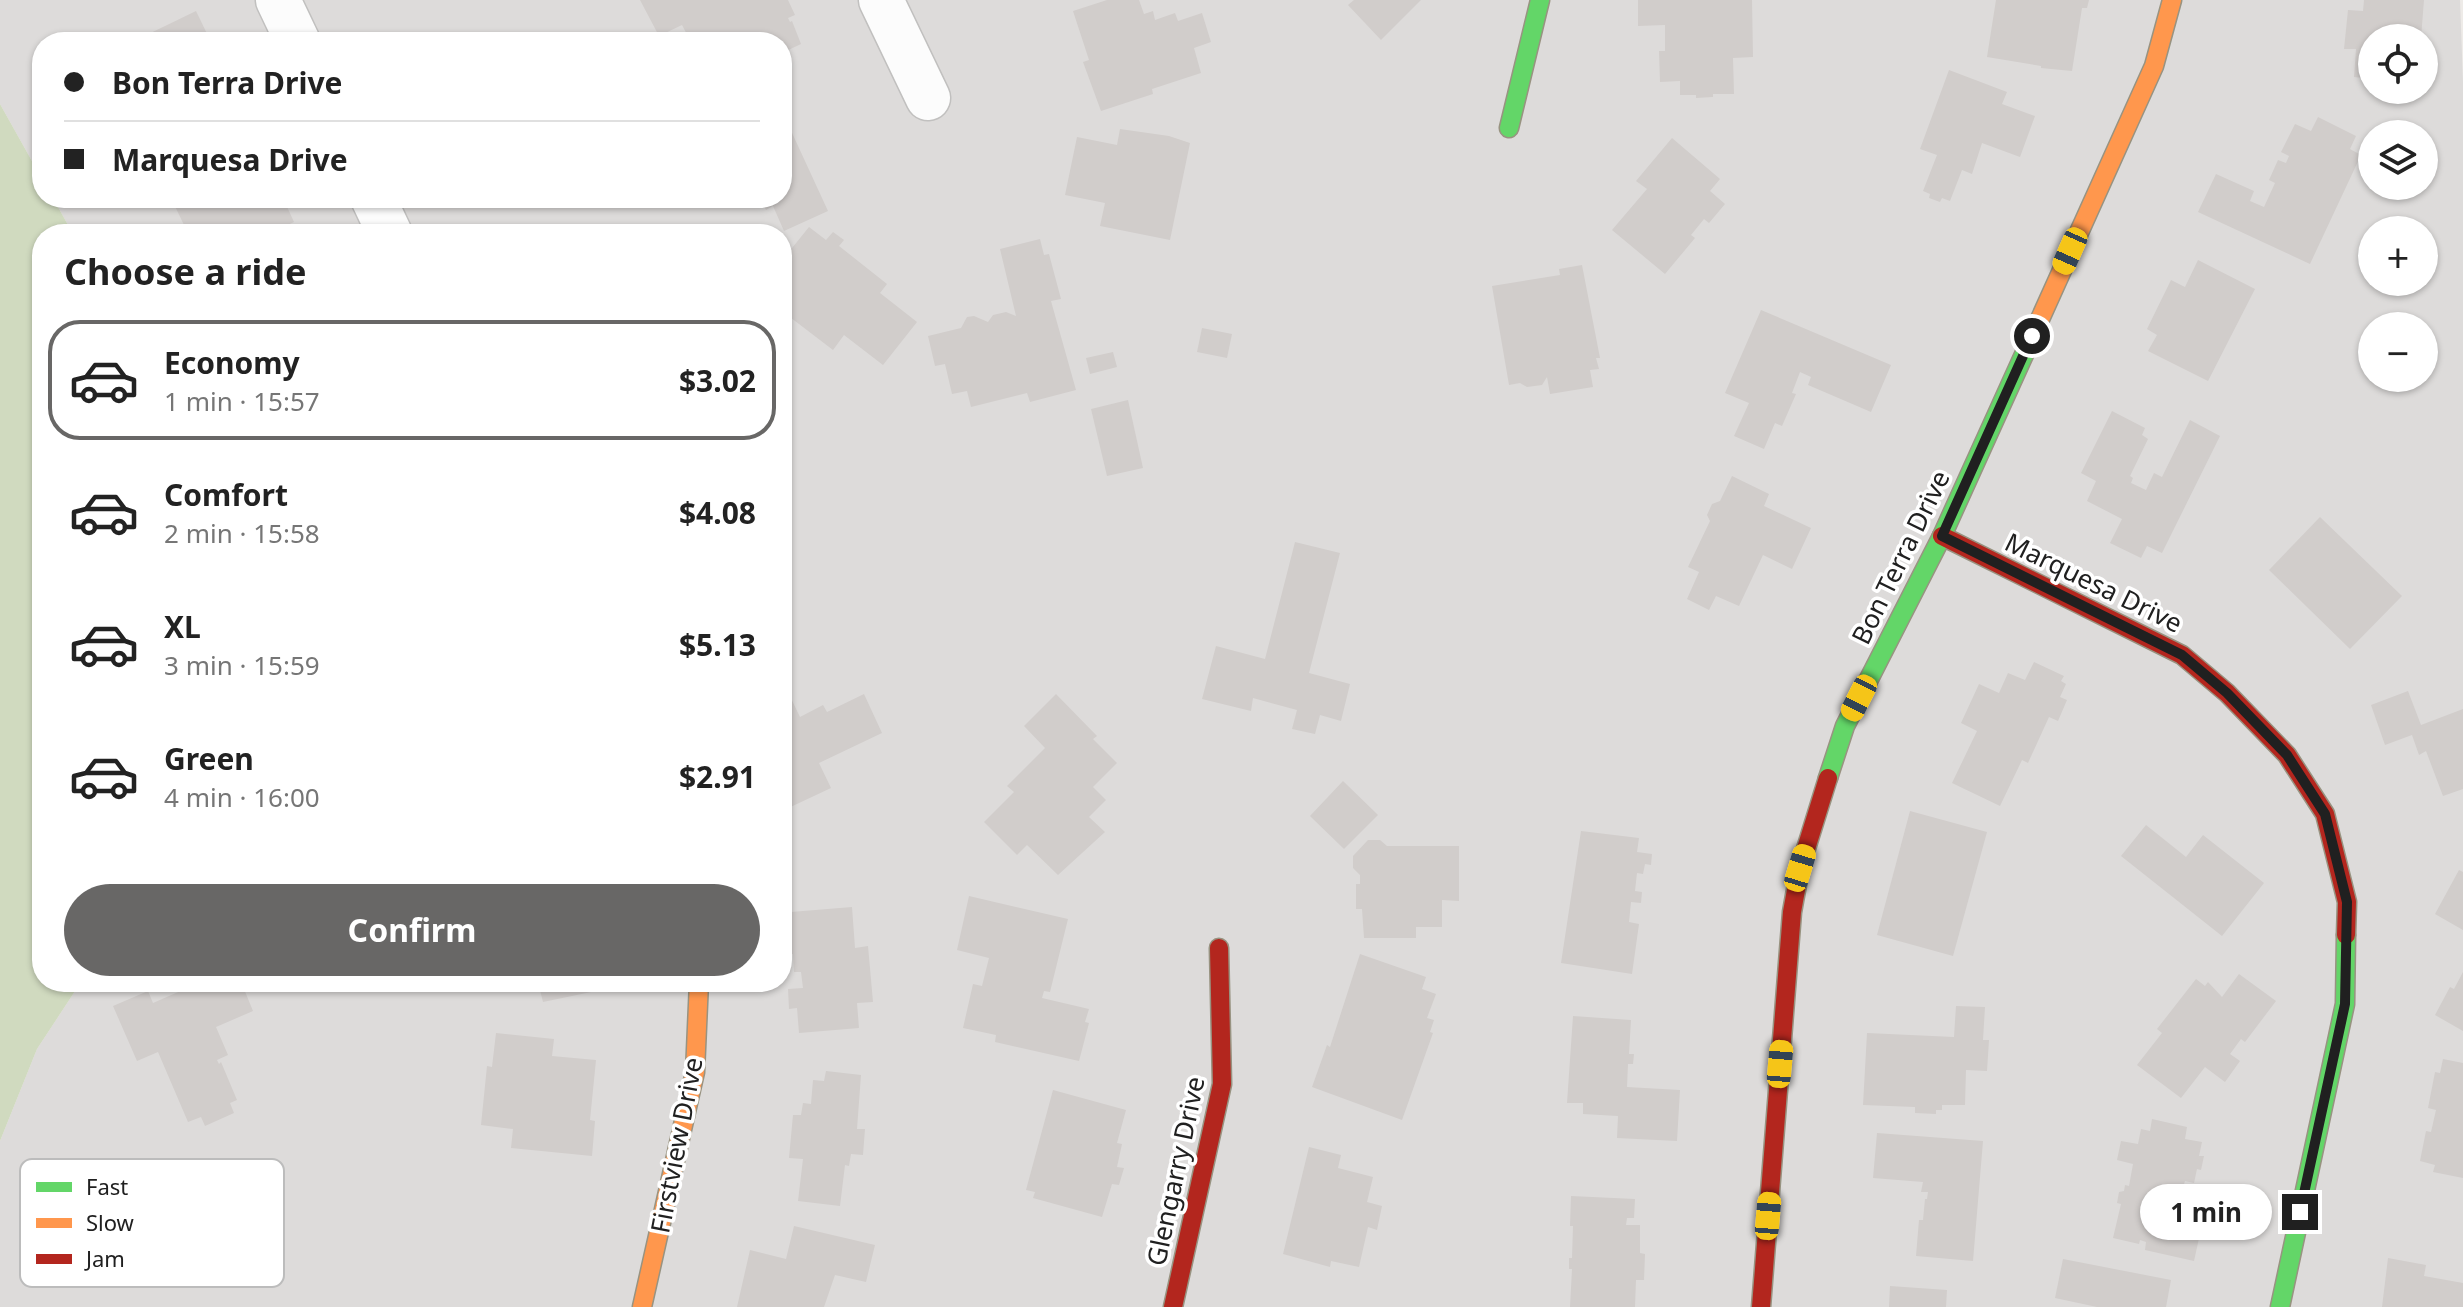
<!DOCTYPE html>
<meta charset="utf-8">
<style>
:root{--surface:#fff;--page:#f6f6f6;--text:#222;--muted:#767676;--line:#e0e0e0;--accent:#686766}
body{margin:0;font-family:"Noto Sans",sans-serif;background:var(--page);color:var(--text);height:100vh;display:flex;flex-direction:column;font-size:30px;white-space:nowrap}
*{box-sizing:border-box;margin:0}
p{font-size:26px;color:var(--muted)}
.icon{flex:none;width:44px;height:44px;fill:none;stroke:currentColor;stroke-width:2;stroke-linecap:round;stroke-linejoin:round}
.map{position:relative;flex:1;overflow:hidden}
.drawer{position:absolute;left:32px;top:224px;width:760px;height:768px;display:flex;flex-direction:column;background:var(--surface);border-radius:32px;box-shadow:0 2px 6px #0004}
.drawer>*{flex:none}
.hud{position:absolute;left:32px;top:32px;width:760px;height:176px;border-radius:32px;box-shadow:0 2px 6px #0004;display:grid;align-content:center;height:176px;padding:0 32px;background:var(--surface)}
.fabs{position:absolute;left:2358px;top:24px;display:grid;gap:16px}
.fabs a{display:grid;place-items:center;width:80px;height:80px;border-radius:50%;background:var(--surface);box-shadow:0 2px 6px #0004;font-size:40px}
.end{position:absolute;width:36px;height:36px;margin:-18px;border:10px solid #202020;background:#fff;box-shadow:0 0 0 4px #fff}
.from{border-radius:50%}
.bubble{position:absolute;height:56px;border-radius:28px;background:var(--surface);box-shadow:0 2px 6px #0004;font-size:26px;font-weight:700;line-height:56px;text-align:center}
.car{position:absolute;width:24px;height:48px;margin:-24px -12px;border-radius:10px;box-shadow:0 0 6px 2px #0007;background:linear-gradient(#f5c518 24%,#345 0 40%,#f5c518 0 76%,#345 0 86%,#f5c518 0)}
.hud b{display:flex;align-items:center;gap:28px;height:76px;font-size:30px}
.hud b+b{border-top:2px solid var(--line)}
.hud i{width:20px;height:20px;background:var(--text)}
ul{padding:0;list-style:none}
li{display:flex;align-items:center;gap:24px;height:120px;margin:0 16px 12px;padding:0 16px;border:4px solid transparent;border-radius:32px}
li div{flex:1}
li b{display:block;font-size:30px}
li em{font-style:normal;font-weight:700}
li.current{border-color:var(--accent)}
li>.icon{width:72px;height:72px;stroke-width:1.5}
h2{padding:0 32px;font-size:36px;line-height:96px}
.cta{display:flex;gap:16px;margin-top:auto;padding:16px 32px}
.cta a{flex:1;height:92px;border-radius:48px;background:var(--accent);color:#fff;font-size:32px;font-weight:700;line-height:92px;text-align:center}
.map>svg:first-child{display:block}
.residential{fill:#dddbda;fill-rule:evenodd}
.forest{fill:#d0dabf}
.building{fill:#d1cdcb}
.lines{fill:none;stroke-linecap:round;stroke-linejoin:round}
.street-casing{stroke:#c1c0bf;stroke-width:47}
.fast-casing{stroke:#989381;stroke-width:21}
.slow-casing{stroke:#989381;stroke-width:21}
.jam-casing{stroke:#989381;stroke-width:21}
.street{stroke:#fcfcfc;stroke-width:44}
.fast{stroke:#63d668;stroke-width:18}
.slow{stroke:#ff974d;stroke-width:18}
.jam{stroke:#b3261e;stroke-width:18}
.route{stroke:#202020;stroke-width:10}
.labels{text-anchor:middle;dominant-baseline:central;stroke-width:7;stroke-linejoin:round;paint-order:stroke}
.street-label{font-size:26px;fill:#202020;stroke:#fff}
.key{fill:#fff;stroke:#bcbcbc;stroke-width:2}
.key-label{font-size:22px;fill:#202020}
</style>
<div class="map">
<svg width="2463" height="1307" viewBox="0 0 2463 1307">
<rect width="100%" height="100%" fill="#eeebe8"/>
<path class="residential" d="M0,0H2460L2463,82V1307H0V1141L37,1049L81,982H782V234H73L53,198H782V42H42V179L0,104ZM2372,38H2424V90H2372ZM2372,134H2424V186H2372ZM2372,230H2424V282H2372ZM2372,326H2424V378H2372Z"/>
<path class="forest" d="M0,104L42,179V198H53L73,234H42V982H81L37,1049L0,1141Z"/>
<g class="building">
<path d="M640,0H788L795,15L788,18L790,22L792,21L801,44L782,53V42H691L682,25L659,36Z"/>
<path d="M1107,0H1139L1144,14L1153,11L1155,20L1175,13L1178,21L1202,13L1211,42L1194,48L1201,73L1152,89L1153,94L1101,111L1083,62L1089,60L1073,11Z"/>
<path d="M1354,0H1421L1381,40L1348,5Z"/>
<path d="M1638,0H1752L1753,57L1733,58L1734,94H1713V97L1696,98V95H1680V81L1660,82L1659,51H1665V25L1638,26Z"/>
<path d="M1996,0H2089L2087,8H2082L2072,71L2041,68V66L1987,57Z"/>
<path d="M2364,0H2424L2421,38H2372V79L2354,77L2356,49H2344L2348,10L2363,11Z"/>
<path d="M196,11L211,42H132Z"/>
<path d="M1949,70L2007,92L2002,104L2035,116L2020,157L1982,143L1972,174L1962,170L1950,201L1942,198L1940,202L1929,198L1930,194L1923,191L1937,155L1920,149Z"/>
<path d="M782,98L792,120L787,122L828,211L784,231L773,206L766,210L760,198H782Z"/>
<path d="M2318,117L2356,136L2350,149L2361,155L2310,264L2198,212L2216,174L2254,191L2250,201L2264,207L2275,183L2269,180L2278,160L2286,163L2289,156L2281,152L2295,124L2311,131Z"/>
<path d="M1120,129L1169,136L1190,143L1170,240L1100,226L1105,203L1065,195L1077,137L1117,145Z"/>
<path d="M1672,138L1720,179L1710,191L1725,204L1709,223L1704,219L1691,235L1695,238L1665,274L1612,230L1647,189L1636,181Z"/>
<path d="M171,198H283L294,222L279,229L282,234H177L175,230L184,225Z"/>
<path d="M809,227L826,240L833,232L844,240L839,246L887,284L880,293L917,322L883,365L844,335L833,350L782,311V256L784,258Z"/>
<path d="M1040,239L1044,255L1049,254L1061,299L1051,301L1076,390L1030,402L1027,393L971,407L967,391L952,394L945,364L935,366L928,336L961,328L967,317L974,316L988,322L993,315L1006,312L1016,316L1000,249Z"/>
<path d="M2198,260L2255,289L2208,381L2148,351L2157,335L2147,329L2171,280L2185,287Z"/>
<path d="M1582,265L1600,358H1596L1599,369L1590,370L1593,387L1550,394L1547,377L1542,385L1527,387L1520,383L1509,385L1492,286L1560,275L1559,269Z"/>
<path d="M1761,310L1891,365L1871,412L1808,385L1811,377L1800,372L1792,393L1796,394L1782,426L1775,423L1764,449L1734,436L1749,403L1725,393Z"/>
<path d="M1202,328L1232,334L1227,358L1197,352Z"/>
<path d="M1113,352L1117,367L1090,374L1086,358Z"/>
<path d="M1128,400L1143,468L1107,476L1091,409Z"/>
<path d="M2112,411L2145,428L2142,435L2148,439L2130,476L2133,478L2131,483L2146,490L2154,473L2162,477L2190,420L2220,436L2162,553L2147,546L2141,558L2110,543L2122,519L2087,501L2096,481L2081,473Z"/>
<path d="M1732,476L1769,494L1764,506L1811,528L1792,569L1763,555L1739,606L1716,596L1709,610L1687,599L1699,572L1688,567L1710,521L1707,515L1712,504L1720,501Z"/>
<path d="M2320,517L2402,596L2350,649L2269,570Z"/>
<path d="M1295,542L1340,553L1309,673L1350,684L1341,721L1320,715L1315,734L1292,729L1297,710L1253,698L1251,711L1202,699L1216,646L1265,659Z"/>
<path d="M2034,662L2064,676L2061,681L2066,684L2060,697L2067,700L2058,721L2049,717L2028,763L2022,760L2000,806L1952,783L1977,731L1961,723L1979,684L1999,693L2008,673L2025,680Z"/>
<path d="M787,690L800,717L823,705L827,712L864,694L882,733L819,763L831,788L782,811V693Z"/>
<path d="M2408,691L2421,725L2463,709V789L2443,796L2426,751L2419,755L2412,735L2385,745L2371,705Z"/>
<path d="M1056,694L1097,736L1093,739L1117,763L1093,787L1106,800L1089,817L1105,832L1058,875L1027,845L1017,855L984,822L1014,792L1007,786L1045,748L1024,726Z"/>
<path d="M1343,781L1378,815L1344,849L1310,816Z"/>
<path d="M1910,811L1987,832L1953,956L1877,935Z"/>
<path d="M2146,825L2186,857L2203,835L2264,883L2222,936L2121,856Z"/>
<path d="M1581,831L1639,838L1637,852L1652,854L1651,865L1645,864L1643,874L1637,873L1635,891L1642,892L1641,903L1631,902L1629,922L1639,924L1632,974L1561,963Z"/>
<path d="M1368,840H1380L1387,846H1459V901L1442,900V927H1416V938H1364L1362,909H1356V884H1360V875L1353,868V856Z"/>
<path d="M2459,870L2463,872V930L2435,914Z"/>
<path d="M969,896L1068,919L1050,992L1044,991L1042,998L1089,1009L1085,1022L1089,1023L1079,1061L995,1042L996,1035L963,1028L973,984L982,986L989,958L957,950Z"/>
<path d="M852,907L855,948L868,946L873,1002L857,1003L859,1028L799,1033L797,1008L789,1009L788,989L803,988L801,972H794L793,954L786,955L783,921L792,920L791,912Z"/>
<path d="M1360,954L1426,977L1422,989L1436,994L1427,1018L1434,1020L1430,1032L1433,1033L1402,1120L1312,1087L1327,1045L1330,1047Z"/>
<path d="M2463,972V1031L2435,1015L2450,987L2454,989Z"/>
<path d="M2239,974L2276,1001L2245,1042L2241,1039L2230,1054L2240,1061L2225,1082L2205,1067L2181,1098L2137,1065L2162,1033L2157,1029L2196,979L2205,986L2208,982L2222,997Z"/>
<path d="M183,982H260L244,989L253,1011L216,1027L228,1055L217,1060L219,1064L221,1062L237,1100L230,1103L234,1113L205,1126L201,1117L188,1122L158,1052L137,1061L113,1006L148,991L153,1003L185,989Z"/>
<path d="M538,982H594L596,991L543,1002Z"/>
<path d="M1956,1006L1985,1007L1983,1040H1989L1987,1071L1966,1070L1965,1105H1942V1110H1936V1114L1915,1113V1107L1863,1105L1867,1033L1954,1037Z"/>
<path d="M1573,1016L1631,1020L1629,1054H1634L1633,1064H1628L1627,1087L1680,1090L1677,1141L1617,1138L1618,1116L1583,1114V1103H1567Z"/>
<path d="M496,1033L554,1039L552,1056L596,1060L590,1120L595,1121L592,1156L511,1148L513,1129L481,1125L487,1066L492,1067Z"/>
<path d="M2443,1059L2463,1063V1178L2433,1172L2435,1165L2420,1161L2426,1131L2431,1132L2436,1110L2428,1108L2435,1072L2440,1073Z"/>
<path d="M826,1071L861,1075L857,1129H865L863,1155L851,1154L849,1166L845,1165L840,1206L798,1201L803,1159L789,1158L793,1115H801L803,1103L811,1104L813,1080L824,1081Z"/>
<path d="M1053,1090L1126,1110L1117,1143L1122,1144L1117,1167L1124,1168L1119,1185L1112,1184L1102,1217L1033,1198L1035,1192L1026,1190Z"/>
<path d="M2152,1119L2187,1127L2185,1139L2202,1142L2199,1156H2204L2201,1170L2197,1169L2194,1183L2185,1181L2182,1191L2188,1192L2183,1215L2203,1220L2194,1261L2145,1250L2146,1242L2140,1240L2139,1244L2113,1238L2121,1204L2117,1203L2119,1192L2124,1191L2125,1185L2129,1186L2133,1164L2117,1160L2121,1141L2138,1144L2141,1129L2150,1131Z"/>
<path d="M1877,1133L1983,1141L1973,1261L1916,1256L1919,1220H1923L1925,1199H1927L1928,1192H1921L1923,1182L1873,1178Z"/>
<path d="M1309,1147L1341,1155L1338,1168L1373,1177L1367,1202L1382,1206L1377,1230L1368,1227L1359,1267L1331,1261L1330,1267L1283,1254Z"/>
<path d="M1571,1196L1635,1199L1634,1218H1627L1626,1225H1640V1253L1645,1254L1644,1280H1636L1635,1307H1570L1572,1269H1569V1258H1572L1573,1226H1570Z"/>
<path d="M794,1226L875,1245L866,1282L835,1275L824,1307H737L750,1250L786,1259Z"/>
<path d="M2388,1258L2426,1265L2424,1276L2463,1283V1307H2382Z"/>
<path d="M2063,1259L2171,1280L2166,1307H2097L2055,1298Z"/>
<path d="M1890,1286L1947,1290L1946,1307H1889Z"/>
</g>
<g class="lines">
<defs>
<g id="street">
<path d="M278,0L298,42"/>
<path d="M881,0L928,98"/>
<path d="M373,198L390,234"/>
</g>
<g id="fast">
<path d="M1509,128L1540,0"/>
<path d="M1828,778L1845,726L1942,536L2027,348"/>
<path d="M2280,1307L2345,1004L2346,935"/>
</g>
<g id="slow">
<path d="M2027,348L2154,66L2172,0"/>
<path d="M642,1307L695,1072L699,982"/>
</g>
<g id="jam">
<path d="M1942,536L2182,655L2227,693L2287,755L2325,814L2347,902L2346,935"/>
<path d="M1173,1307L1222,1084L1219,948"/>
<path d="M1761,1307L1792,912L1800,868L1828,778"/>
</g>
</defs>
<use href="#street" class="street-casing"/>
<use href="#fast" class="fast-casing"/>
<use href="#slow" class="slow-casing"/>
<use href="#jam" class="jam-casing"/>
<use href="#street" class="street"/>
<use href="#fast" class="fast"/>
<use href="#slow" class="slow"/>
<use href="#jam" class="jam"/>
</g>
<g class="lines">
<path class="route" d="M2032,336L1942,536L2182,655L2227,693L2287,755L2325,814L2347,902L2345,1004L2300,1212"/>
</g>
<g class="labels">
<g class="street-label">
<text transform="translate(1900 557) rotate(-64)">Bon Terra Drive</text>
<text transform="translate(2094 582) rotate(26)">Marquesa Drive</text>
<text transform="translate(676 1145) rotate(-79)">Firstview Drive</text>
<text transform="translate(1175 1171) rotate(-78)">Glengarry Drive</text>
</g>
</g>
<rect x="20" y="1159" width="264" height="128" rx="12" class="key"/>
<rect x="36" y="1182" width="36" height="10" fill="#63d668"/>
<rect x="36" y="1218" width="36" height="10" fill="#ff974d"/>
<rect x="36" y="1254" width="36" height="10" fill="#b3261e"/>
<g class="key-label">
<text x="86" y="1195">Fast</text>
<text x="86" y="1231">Slow</text>
<text x="86" y="1267">Jam</text>
</g>
</svg>
<div class="fabs">
<a><svg class="icon" aria-label="locate" viewBox="0 0 24 24"><circle cx="12" cy="12" r="6"/><path d="M12 2v4M12 18v4M2 12h4M18 12h4"/></svg></a>
<a><svg class="icon" aria-label="layers" viewBox="0 0 24 24"><path d="M12 4l9 5-9 5-9-5zM3 14l9 5 9-5"/></svg></a>
<a>+</a>
<a>−</a>
</div>
<i class="end from" style="left:2032px;top:336px"></i>
<i class="end" style="left:2300px;top:1212px"></i>
<div class="bubble" style="left:2140px;top:1184px;width:132px">1 min</div>
<i class="car" style="left:2070px;top:251px;rotate:204deg"></i>
<i class="car" style="left:1859px;top:698px;rotate:207deg"></i>
<i class="car" style="left:1800px;top:868px;rotate:17deg"></i>
<i class="car" style="left:1780px;top:1064px;rotate:5deg"></i>
<i class="car" style="left:1768px;top:1216px;rotate:5deg"></i>
<div class="hud">
<b><i class="from"></i>Bon Terra Drive</b>
<b><i></i>Marquesa Drive</b>
</div>
<section class="drawer">
<h2>Choose a ride</h2>
<ul>
<li class="current"><svg class="icon" aria-label="car" viewBox="0 0 24 24"><path d="M5 17H2v-5l4-1 3-4h7l3 4 3 1v5h-3M9 17h6M6 11h13"/><circle cx="7" cy="17" r="2"/><circle cx="17" cy="17" r="2"/></svg><div><b>Economy</b><p>1 min · 15:57</p></div><em>$3.02</em></li>
<li><svg class="icon" aria-label="car" viewBox="0 0 24 24"><path d="M5 17H2v-5l4-1 3-4h7l3 4 3 1v5h-3M9 17h6M6 11h13"/><circle cx="7" cy="17" r="2"/><circle cx="17" cy="17" r="2"/></svg><div><b>Comfort</b><p>2 min · 15:58</p></div><em>$4.08</em></li>
<li><svg class="icon" aria-label="car" viewBox="0 0 24 24"><path d="M5 17H2v-5l4-1 3-4h7l3 4 3 1v5h-3M9 17h6M6 11h13"/><circle cx="7" cy="17" r="2"/><circle cx="17" cy="17" r="2"/></svg><div><b>XL</b><p>3 min · 15:59</p></div><em>$5.13</em></li>
<li><svg class="icon" aria-label="car" viewBox="0 0 24 24"><path d="M5 17H2v-5l4-1 3-4h7l3 4 3 1v5h-3M9 17h6M6 11h13"/><circle cx="7" cy="17" r="2"/><circle cx="17" cy="17" r="2"/></svg><div><b>Green</b><p>4 min · 16:00</p></div><em>$2.91</em></li>
</ul>
<div class="cta"><a>Confirm</a></div>
</section>
</div>
